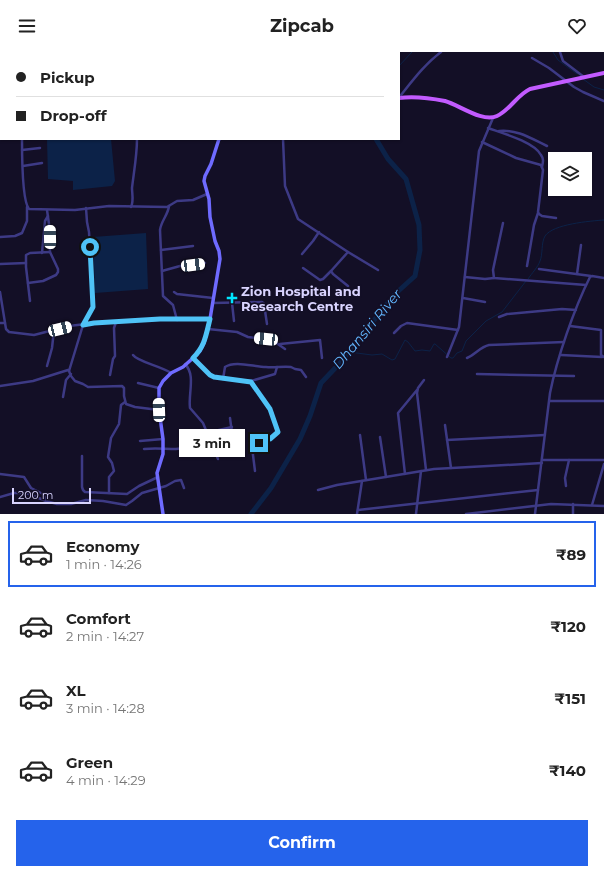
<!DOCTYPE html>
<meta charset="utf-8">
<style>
:root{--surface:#fff;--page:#f2f2f2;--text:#222;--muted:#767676;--line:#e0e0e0;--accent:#2563eb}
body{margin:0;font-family:Montserrat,sans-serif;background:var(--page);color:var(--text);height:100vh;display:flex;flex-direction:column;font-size:15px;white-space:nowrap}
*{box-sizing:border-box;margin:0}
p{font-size:13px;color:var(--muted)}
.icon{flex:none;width:22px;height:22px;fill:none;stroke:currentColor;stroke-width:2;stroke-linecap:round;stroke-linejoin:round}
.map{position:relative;height:462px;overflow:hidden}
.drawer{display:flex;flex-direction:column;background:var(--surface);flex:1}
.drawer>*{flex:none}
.top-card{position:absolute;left:0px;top:0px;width:400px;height:88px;box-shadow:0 1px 3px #0004;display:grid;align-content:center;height:88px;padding:0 16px;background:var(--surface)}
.controls{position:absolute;left:548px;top:100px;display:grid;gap:8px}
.controls a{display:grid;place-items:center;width:44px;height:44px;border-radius:0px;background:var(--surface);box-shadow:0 1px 3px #0004;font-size:20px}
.scale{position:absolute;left:12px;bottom:10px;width:79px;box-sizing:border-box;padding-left:4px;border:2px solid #d9d4ff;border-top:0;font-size:11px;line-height:14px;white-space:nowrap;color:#d9d4ff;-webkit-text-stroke:3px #130f26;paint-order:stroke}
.end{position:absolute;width:18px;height:18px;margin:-9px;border:5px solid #4fc3f7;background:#111;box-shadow:0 0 0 2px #111}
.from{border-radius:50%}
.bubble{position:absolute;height:28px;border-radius:0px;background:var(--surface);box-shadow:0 1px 3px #0004;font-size:13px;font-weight:700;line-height:28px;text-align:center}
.car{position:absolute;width:12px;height:24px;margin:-12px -6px;border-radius:5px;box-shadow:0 0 3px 1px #0007;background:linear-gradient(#fff 24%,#345 0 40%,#fff 0 76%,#345 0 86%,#fff 0)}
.top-card b{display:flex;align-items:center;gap:14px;height:38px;font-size:15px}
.top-card b+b{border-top:1px solid var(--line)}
.top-card i{width:10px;height:10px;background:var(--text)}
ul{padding:7px 0 0;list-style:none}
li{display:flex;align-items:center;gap:12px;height:66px;margin:0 8px 6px;padding:0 8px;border:2px solid transparent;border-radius:0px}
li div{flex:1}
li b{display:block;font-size:15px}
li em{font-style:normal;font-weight:700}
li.on{border-color:var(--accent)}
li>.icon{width:36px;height:36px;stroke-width:1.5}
.button{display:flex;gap:8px;margin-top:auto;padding:8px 16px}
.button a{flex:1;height:46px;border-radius:0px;background:var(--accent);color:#fff;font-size:16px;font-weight:700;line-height:46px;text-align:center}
header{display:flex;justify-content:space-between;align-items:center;height:52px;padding:0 16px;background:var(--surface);font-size:18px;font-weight:700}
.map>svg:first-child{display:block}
.water{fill:#0c2248}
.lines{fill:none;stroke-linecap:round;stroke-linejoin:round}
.stream{stroke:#0c2248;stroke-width:1}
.river{stroke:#0c2248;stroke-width:5}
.street{stroke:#3d3a85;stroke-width:2.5}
.secondary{stroke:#6f6bff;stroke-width:3.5}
.primary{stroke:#c25bff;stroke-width:4}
.route{stroke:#4fc3f7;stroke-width:5}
.poi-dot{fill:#00e5ff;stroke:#130f26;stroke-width:1.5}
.labels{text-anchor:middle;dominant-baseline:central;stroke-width:3.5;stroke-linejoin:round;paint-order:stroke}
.poi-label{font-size:13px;font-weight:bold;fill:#d9d4ff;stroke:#130f26;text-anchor:start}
.water-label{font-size:14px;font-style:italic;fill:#62b6ff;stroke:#130f26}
</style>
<header><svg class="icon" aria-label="menu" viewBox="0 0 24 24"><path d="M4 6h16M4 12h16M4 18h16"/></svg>Zipcab<svg class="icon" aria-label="heart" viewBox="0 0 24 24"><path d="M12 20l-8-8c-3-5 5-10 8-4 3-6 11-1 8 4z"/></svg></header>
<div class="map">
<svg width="604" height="462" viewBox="0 0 604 462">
<rect width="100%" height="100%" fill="#130f26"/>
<g class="water">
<path d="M47,87H111L115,129L112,134L73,138V129L48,127Z"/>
<path d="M146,181L148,237L95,241L93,185Z"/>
</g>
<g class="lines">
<g class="stream">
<path d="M553,0L558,8L577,22"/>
<path d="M399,14L412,0"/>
<path d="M583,27L594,35L604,38"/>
<path d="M528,227C532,221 538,215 540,209C543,202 541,191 545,184C553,172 590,169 604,168"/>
<path d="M349,300L372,303L382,302L392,308L395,307L405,288L408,290L415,299L422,298L430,299L434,292H435L451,306H453L457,301L462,299L466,289L486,269L502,260L526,229"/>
</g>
<g class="river">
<path d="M314,0V1"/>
<path d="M251,462L271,436L300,387L310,364L321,331L340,311L395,242L415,224L420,198L419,173L406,127L388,107L376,87"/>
</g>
<g class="street">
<path d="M359,0V1"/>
<path d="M560,0L563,9L584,25"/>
<path d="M50,1V0"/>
<path d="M126,1V0"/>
<path d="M374,1L376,0"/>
<path d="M532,6L549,16L574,35L583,40L604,49"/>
<path d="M401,43C413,28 425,12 441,0"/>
<path d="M0,54H1"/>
<path d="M488,76C502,81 534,90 541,103C544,107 543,110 542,115"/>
<path d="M499,79C517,77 532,87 547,94"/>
<path d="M22,87C22,100 22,149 29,157L75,158L109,154L167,155L177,149L193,148L207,142"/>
<path d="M283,87L285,134L298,167L348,200L378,218"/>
<path d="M482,90L516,106L541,113L543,118L538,160L539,162L542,164L556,166"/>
<path d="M22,98L40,96"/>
<path d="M23,114L42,111"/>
<path d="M169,154C168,163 161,169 160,178L163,244L173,253L177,268"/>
<path d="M131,155C134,149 132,142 132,136C134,119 137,103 137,87"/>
<path d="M503,171L493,218L494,226L586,233"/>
<path d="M0,185L15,184L22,181L27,169V155"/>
<path d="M161,198L193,194"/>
<path d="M42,201L45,169L48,164"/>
<path d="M302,202L313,189L319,180"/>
<path d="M0,212L26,211"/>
<path d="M527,214L534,173L538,161"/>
<path d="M303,216L320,228L323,227L331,219"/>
<path d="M539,217L591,224"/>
<path d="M162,219L180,214L205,211"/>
<path d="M577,222L581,193"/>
<path d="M465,225L485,227L494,226"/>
<path d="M28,231L43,229L56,223L58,220V217L50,200L49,172L47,158"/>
<path d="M348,234L333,222L331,219L348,200"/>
<path d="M0,240L6,277L9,280L34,283L69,274L94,271L160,267H210"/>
<path d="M174,240L177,242L213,246"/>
<path d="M463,246L485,250"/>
<path d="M30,249L26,215V203L30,201L50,200"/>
<path d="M213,251L262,250L264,252L267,272"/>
<path d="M232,251L234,269"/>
<path d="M499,265L507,262L562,257L576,258"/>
<path d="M0,271H5"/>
<path d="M570,274L601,278V303L604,305"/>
<path d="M208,277L237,280L248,285L272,288L285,297"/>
<path d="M394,281L401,274L407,271L458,278"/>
<path d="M280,292L320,288L322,306"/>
<path d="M133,303C138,310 161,314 171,321"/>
<path d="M561,303L602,305"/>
<path d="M447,305L459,275L479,99L493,66"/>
<path d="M193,306L210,323L214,325L251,329L270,357L278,380C272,390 259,388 252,395L255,419"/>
<path d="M467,306C476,302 480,295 489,293L564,290"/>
<path d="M185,312C196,323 188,342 190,356L203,371L218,407"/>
<path d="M47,314L52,296L54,278"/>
<path d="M69,319L71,324L75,329L83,332L88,335L122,334L124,336V344L126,352L135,355L159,358"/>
<path d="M477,322L574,324"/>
<path d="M110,323L113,307L115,304L114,276L116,270"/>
<path d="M223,327L225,315C235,308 254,315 266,315C274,316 283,314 291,315L295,317L301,318L306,325"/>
<path d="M424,328L418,336L417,341L426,418"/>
<path d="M251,329L275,322L277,315"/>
<path d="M138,331L159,336"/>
<path d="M0,334L33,329L68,318L69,319L83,273L93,255L89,180L87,170L86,156"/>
<path d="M63,345L66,328L71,322"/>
<path d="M550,349H604"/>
<path d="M445,373L451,416"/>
<path d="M206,381L232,375"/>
<path d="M360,383L366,428"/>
<path d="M380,385L386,425"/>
<path d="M447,388L545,383"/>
<path d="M140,389L163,387"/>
<path d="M213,393L233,388L230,366"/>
<path d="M144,397C155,396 165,397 176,397C188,396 199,393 210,389"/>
<path d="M193,403L214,396"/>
<path d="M82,404V435L83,438L85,440L127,442L139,434L158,425"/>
<path d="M543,408H604"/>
<path d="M0,422L24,425L31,436L43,442L47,449"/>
<path d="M405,422L398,361L417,338"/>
<path d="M566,434L565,426L569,408"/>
<path d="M318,438L337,433L434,417L542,411"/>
<path d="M109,441V425L114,419L112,411L108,405L111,386L119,372L121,353L125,350"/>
<path d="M0,445L14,441H24L29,442L46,449L57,452H71L86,448L103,449L126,453L132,449L142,441L166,434L175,429L181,428L184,436"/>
<path d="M592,453L604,412"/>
<path d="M358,458L538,438"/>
<path d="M357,462L362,429"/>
<path d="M416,462L421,419"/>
<path d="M466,462L551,452L604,454"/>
<path d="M535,462L550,341C557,306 574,257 590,225L592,224L604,226"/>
<path d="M573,462V452"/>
</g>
<path class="secondary" d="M163,462L157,421L163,402V387L159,358V336L163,329L171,321L183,315L193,306L200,299L204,291L210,267L220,207L219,199L215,189L210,165L209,147L204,129L205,124L211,112L219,87"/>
<g class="primary">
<path d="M219,0V1"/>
<path d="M222,0L223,1"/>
<path d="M399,46C414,44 430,46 445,49C459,53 483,71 497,64C510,58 517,43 530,37L604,21"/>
</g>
</g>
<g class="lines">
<path class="route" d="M90,195L93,255L83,273L94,271L160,267H210C206,283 205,294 193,306L210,323L214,325L251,330L270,357L278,380L270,387L259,391"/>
</g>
<path class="poi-dot" d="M230 240h4v4h4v4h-4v4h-4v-4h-4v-4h4z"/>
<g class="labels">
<g class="poi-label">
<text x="241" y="239">Zion Hospital and<tspan x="241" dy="15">Research Centre</tspan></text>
</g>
<g class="water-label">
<text transform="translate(367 277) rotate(-50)">Dhansiri River</text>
</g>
</g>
</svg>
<div class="controls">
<a><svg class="icon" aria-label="layers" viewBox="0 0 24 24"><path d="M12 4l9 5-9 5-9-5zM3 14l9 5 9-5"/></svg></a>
</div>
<div class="scale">200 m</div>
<i class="end from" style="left:90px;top:195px"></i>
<i class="end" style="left:259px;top:391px"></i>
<div class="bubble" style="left:179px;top:377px;width:66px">3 min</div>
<i class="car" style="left:50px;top:185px;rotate:359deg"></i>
<i class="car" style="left:193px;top:213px;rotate:83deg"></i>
<i class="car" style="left:60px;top:277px;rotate:76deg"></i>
<i class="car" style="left:266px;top:287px;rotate:276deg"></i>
<i class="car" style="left:159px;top:358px;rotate:358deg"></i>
<div class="top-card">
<b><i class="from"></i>Pickup</b>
<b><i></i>Drop-off</b>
</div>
</div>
<section class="drawer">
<ul>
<li class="on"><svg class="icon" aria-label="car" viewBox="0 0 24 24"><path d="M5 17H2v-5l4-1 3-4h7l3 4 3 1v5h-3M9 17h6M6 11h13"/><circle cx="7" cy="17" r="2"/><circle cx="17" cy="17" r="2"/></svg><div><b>Economy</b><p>1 min · 14:26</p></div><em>₹89</em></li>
<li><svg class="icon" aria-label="car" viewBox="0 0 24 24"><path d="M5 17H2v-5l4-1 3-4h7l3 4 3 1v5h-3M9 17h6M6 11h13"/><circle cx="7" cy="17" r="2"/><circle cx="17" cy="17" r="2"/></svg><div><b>Comfort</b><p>2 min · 14:27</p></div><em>₹120</em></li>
<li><svg class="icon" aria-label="car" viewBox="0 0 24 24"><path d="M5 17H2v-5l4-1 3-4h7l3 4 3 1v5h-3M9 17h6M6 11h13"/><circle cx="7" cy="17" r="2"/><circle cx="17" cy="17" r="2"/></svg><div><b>XL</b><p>3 min · 14:28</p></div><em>₹151</em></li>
<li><svg class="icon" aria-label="car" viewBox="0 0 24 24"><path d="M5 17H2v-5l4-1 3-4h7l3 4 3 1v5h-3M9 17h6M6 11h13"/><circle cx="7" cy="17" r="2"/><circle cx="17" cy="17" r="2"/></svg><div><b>Green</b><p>4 min · 14:29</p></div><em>₹140</em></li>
</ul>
<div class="button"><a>Confirm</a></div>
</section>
